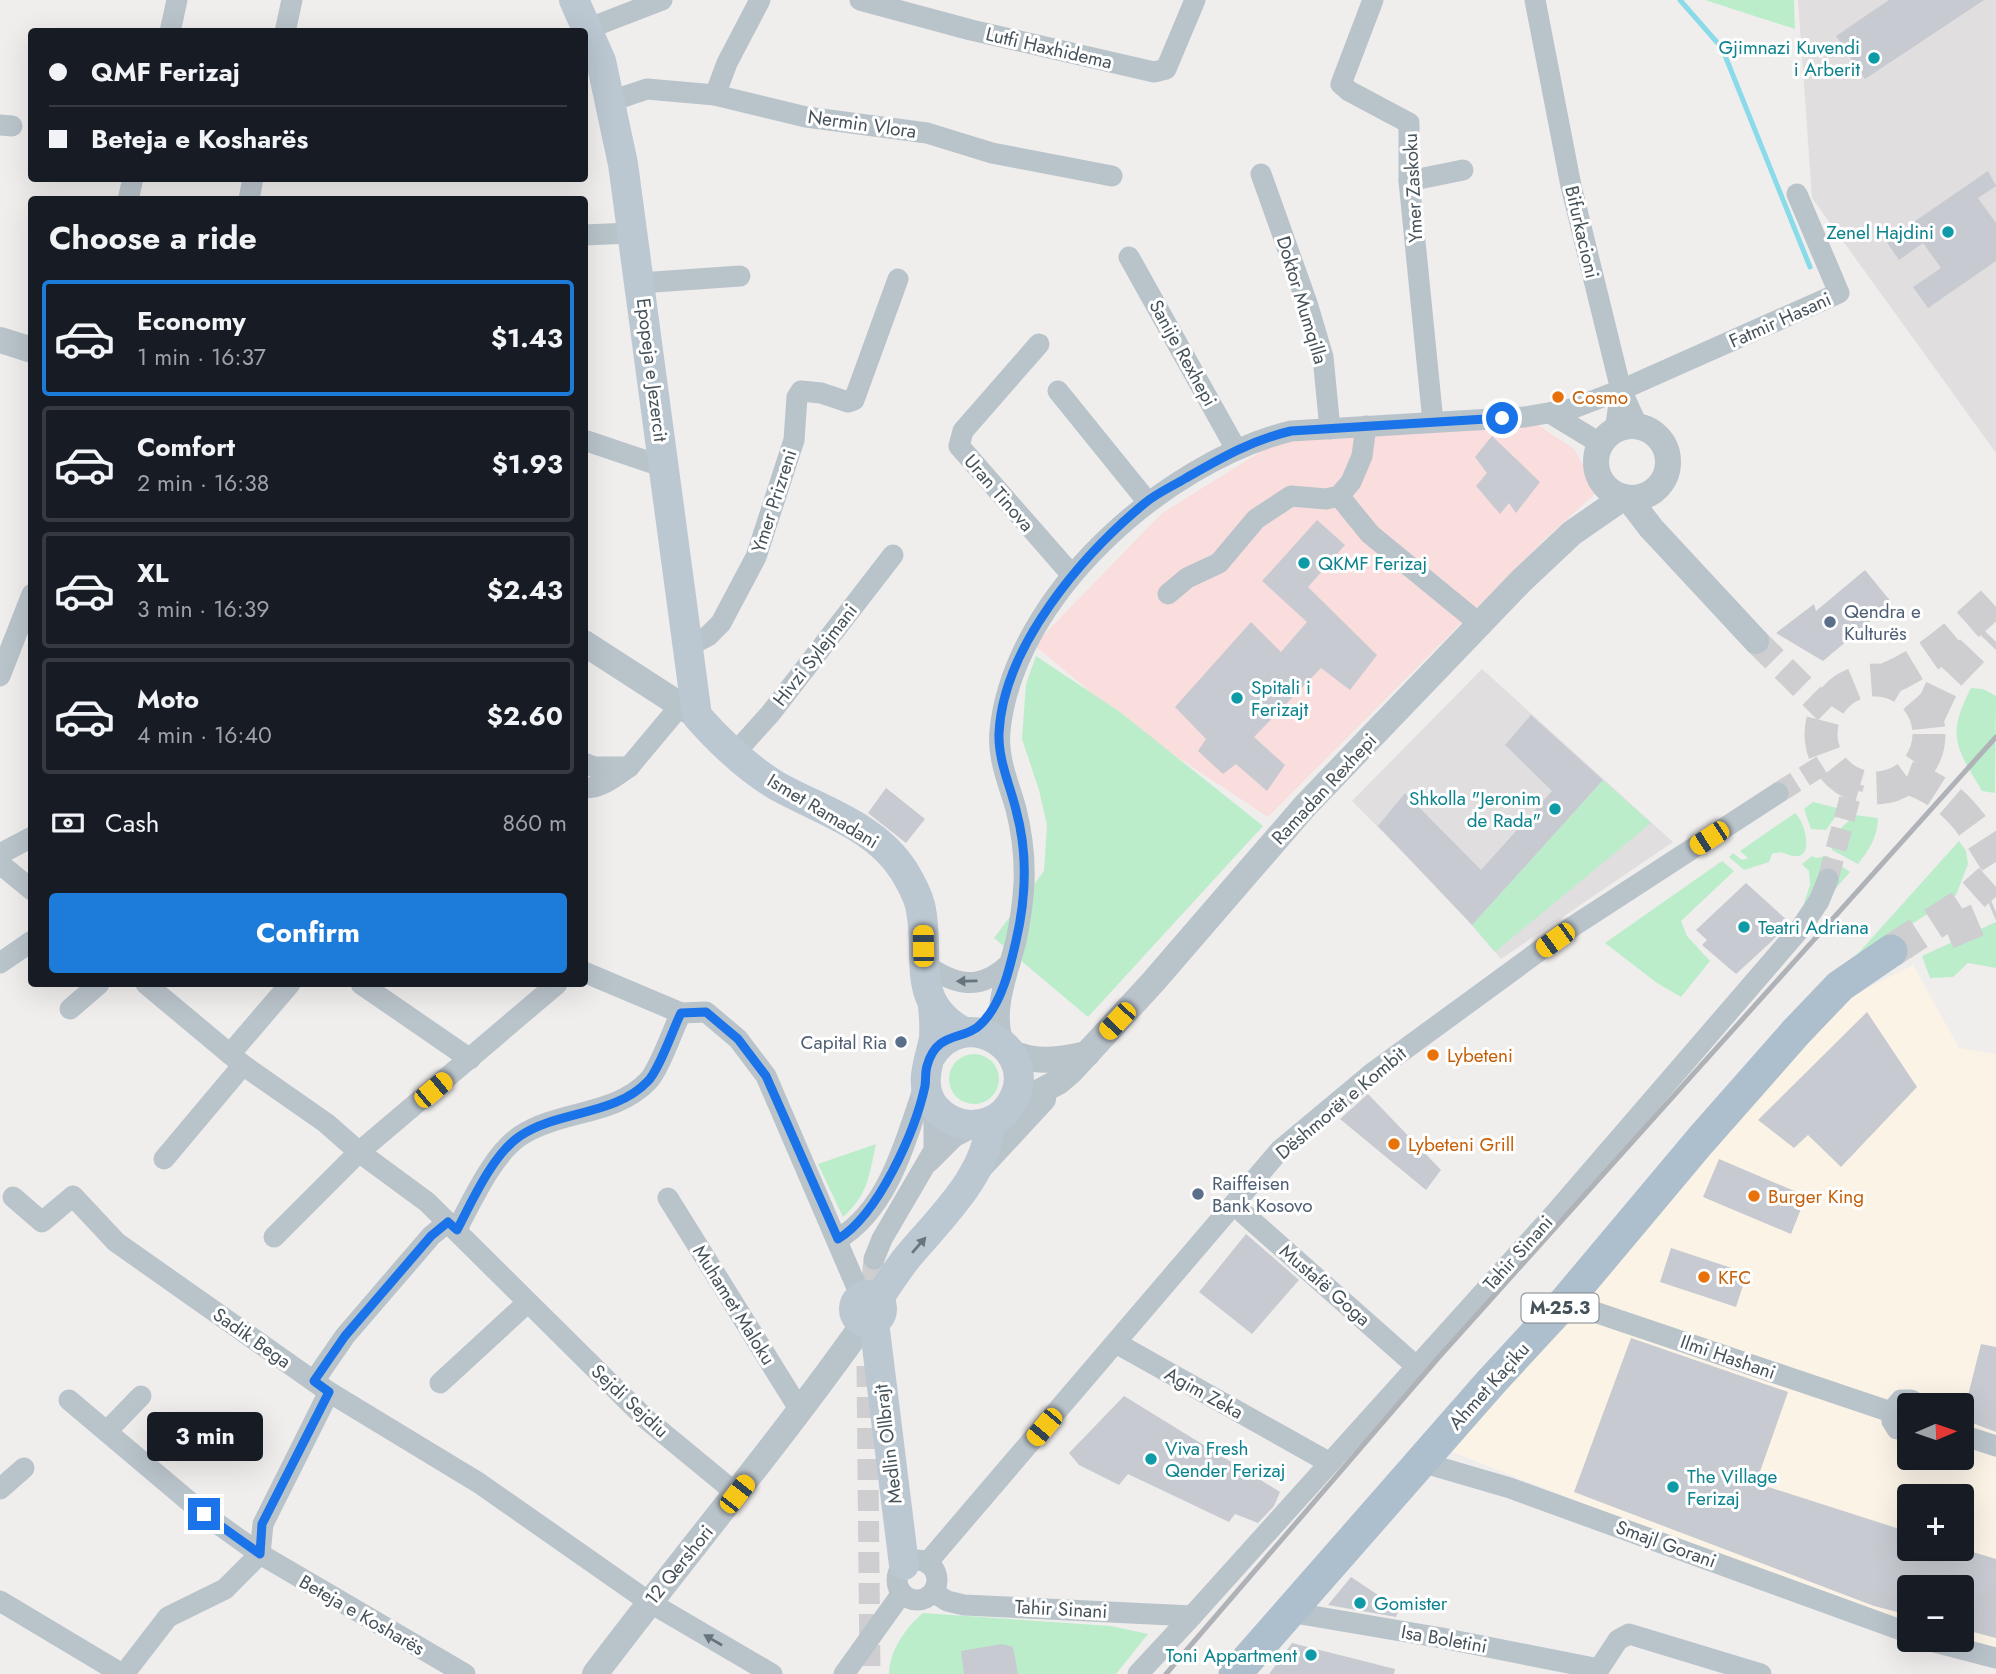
<!DOCTYPE html>
<meta charset="utf-8">
<style>
:root{--surface:#171b24;--page:#242831;--text:#f1f3f6;--muted:#9ea1a6;--line:#363941;--accent:#1d7cd9}
body{margin:0;font-family:Jost,sans-serif;background:var(--page);color:var(--text);height:100vh;display:flex;flex-direction:column;font-size:26px;white-space:nowrap}
*{box-sizing:border-box;margin:0}
p{font-size:23px;color:var(--muted)}
.icon{flex:none;width:38px;height:38px;fill:none;stroke:currentColor;stroke-width:2;stroke-linecap:round;stroke-linejoin:round}
.map{position:relative;flex:1;overflow:hidden}
.drawer{position:absolute;left:28px;top:196px;width:560px;height:791px;display:flex;flex-direction:column;background:var(--surface);border-radius:7px;box-shadow:0 7px 28px #0002}
.drawer>*{flex:none}
.banner{position:absolute;left:28px;top:28px;width:560px;height:154px;border-radius:7px;box-shadow:0 7px 28px #0002;display:grid;align-content:center;height:154px;padding:0 21px;background:var(--surface)}
.needle{width:46px;rotate:88deg}
.buttons{position:absolute;left:1897px;top:1393px;display:grid;gap:14px}
.buttons a{display:grid;place-items:center;width:77px;height:77px;border-radius:7px;background:var(--surface);box-shadow:0 7px 28px #0002;font-size:35px}
.end{position:absolute;width:32px;height:32px;margin:-16px;border:9px solid #1a73e8;background:#fff;box-shadow:0 0 0 4px #fff}
.from{border-radius:50%}
.bubble{position:absolute;height:49px;border-radius:7px;background:var(--surface);box-shadow:0 7px 28px #0002;font-size:23px;font-weight:700;line-height:49px;text-align:center}
.car{position:absolute;width:21px;height:42px;margin:-21px -10px;border-radius:9px;box-shadow:0 0 5px 2px #0007;background:linear-gradient(#f5c518 24%,#345 0 40%,#f5c518 0 76%,#345 0 86%,#f5c518 0)}
.banner b{display:flex;align-items:center;gap:24px;height:66px;font-size:26px}
.banner b+b{border-top:2px solid var(--line)}
.banner i{width:18px;height:18px;background:var(--text)}
ul{padding:0;list-style:none}
li{display:flex;align-items:center;gap:21px;height:116px;margin:0 14px 10px;padding:0 7px;border:4px solid var(--line);border-radius:7px}
li div{flex:1}
li b{display:block;font-size:26px}
li em{font-style:normal;font-weight:700}
li.active{border-color:var(--accent)}
li>.icon{width:63px;height:63px;stroke-width:1.5}
h2{padding:0 21px;font-size:32px;line-height:84px}
.pay{display:flex;align-items:center;gap:18px;height:77px;padding:0 21px;font-size:26px}
.pay p{margin-inline-start:auto}
.cta{display:flex;gap:14px;margin-top:auto;padding:14px 21px}
.cta a{flex:1;height:80px;border-radius:7px;background:var(--accent);color:#fff;font-size:28px;font-weight:700;line-height:80px;text-align:center}
.map>svg:first-child{display:block}
.commercial{fill:#fbf3e6;fill-rule:evenodd}
.education{fill:#e1dedf}
.medical{fill:#fadddd}
.green{fill:#bbedcb}
.lines{fill:none;stroke-linecap:round;stroke-linejoin:round}
.stream{stroke:#89dbe9;stroke-width:5}
.building{fill:#c7cad0}
.minor-tunnel{stroke:#ceced0;stroke-width:21;stroke-dasharray:21 10;stroke-linecap:butt}
.tertiary-tunnel{stroke:#ceced0;stroke-width:26;stroke-dasharray:26 13;stroke-linecap:butt}
.primary-tunnel{stroke:#ceced0;stroke-width:33;stroke-dasharray:33 17;stroke-linecap:butt}
.minor{stroke:#b9c3ca;stroke-width:21}
.tertiary{stroke:#b9c3ca;stroke-width:26}
.secondary{stroke:#bbc7d1;stroke-width:30}
.primary{stroke:#adbecc;stroke-width:33}
.rail{stroke:#afb3b7;stroke-width:5}
.oneway{fill:#68747c}
.oneway2{fill:#69757e}
.route{stroke:#1a73e8;stroke-width:9}
.culture-dot{fill:#0f9aa8;stroke:#fff;stroke-width:2.5}
.food-dot{fill:#e8710a;stroke:#fff;stroke-width:2.5}
.service-dot{fill:#5c6f8a;stroke:#fff;stroke-width:2.5}
.labels{text-anchor:middle;dominant-baseline:central;stroke-width:6;stroke-linejoin:round;paint-order:stroke}
.shield{fill:#fff;stroke:#7e868c;stroke-width:2}
.shield-label{font-size:18px;font-weight:bold;fill:#46525a}
.culture-label{font-size:19px;fill:#0d838f;stroke:#fff;text-anchor:start}
.street-label{font-size:19px;fill:#46525a;stroke:#fff}
.food-label{font-size:19px;fill:#c56008;stroke:#fff;text-anchor:start}
.service-label{font-size:19px;fill:#4e5e75;stroke:#fff;text-anchor:start}
</style>
<div class="map">
<svg width="1996" height="1674" viewBox="0 0 1996 1674">
<rect width="100%" height="100%" fill="#f0eded"/>
<path class="commercial" d="M1913,965L1959,1048L1996,1054V1650L1962,1639V1587H1909V1624L1650,1530L1445,1449L1834,1005ZM1909,1405H1962V1458H1909ZM1909,1496H1962V1549H1909Z"/>
<g class="education">
<path d="M1798,0H1996V453L1812,198Z"/>
<path d="M1482,669L1673,842L1501,959L1449,899L1352,801Z"/>
</g>
<path class="medical" d="M1520,413L1574,449L1598,491L1543,541L1268,817L1135,729L1034,645L1161,514L1270,446L1342,431Z"/>
<g class="green">
<path d="M1705,0H1794L1795,29Z"/>
<path d="M1036,656L1120,712L1263,826L1088,1017L994,938L1044,871L1047,825L1039,790L1022,739L1026,684Z"/>
<path d="M1971,688L1983,689L1996,696L1995,793L1982,791C1956,747 1946,736 1971,688Z"/>
<path d="M1603,780L1651,823L1495,952L1472,925Z"/>
<path d="M1813,802L1841,809L1826,830L1811,829L1804,809Z"/>
<path d="M1795,813C1805,821 1815,859 1794,856C1785,855 1783,850 1772,854L1769,862L1744,870L1729,857L1733,853L1742,860L1748,858L1740,851Z"/>
<path d="M1855,815L1878,818C1877,838 1870,848 1858,864L1832,850L1831,837Z"/>
<path d="M1959,841L1966,851L1968,864L1956,895L1845,968Z"/>
<path d="M1812,856L1816,858L1827,856L1850,872L1813,915L1804,903L1810,885L1809,871L1802,864Z"/>
<path d="M1722,861L1734,871L1681,921L1687,936L1710,961L1681,997L1657,983L1605,943Z"/>
<path d="M1996,922V968L1968,963L1953,977L1930,978L1922,956Z"/>
<circle cx="974" cy="1079" r="25"/>
<path d="M876,1144C869,1176 868,1195 843,1217L818,1164Z"/>
<path d="M923,1613L1111,1626L1148,1634L1116,1674H889C889,1651 906,1627 923,1613Z"/>
</g>
<g class="lines">
<path class="stream" d="M1680,0L1722,48L1810,267"/>
</g>
<g class="building">
<path d="M1889,0H1984L1865,79L1836,36Z"/>
<path d="M1988,171L1996,186L1978,198L1996,223V261L1928,308L1913,287L1941,268L1923,243L1899,260L1886,241Z"/>
<path d="M1492,436L1540,482L1516,513L1509,503L1500,514L1476,486L1487,473L1475,457Z"/>
<path d="M1317,520L1345,545L1308,587L1377,655L1350,690L1321,668L1254,737L1285,765L1267,791L1236,764L1223,774L1198,751L1206,739L1175,707L1251,622L1281,652L1307,622L1262,581Z"/>
<path d="M1865,570L1892,603L1823,661L1776,633L1814,604L1816,611Z"/>
<path d="M1531,715L1603,780L1472,925L1378,826L1405,793L1481,870L1552,791L1505,745Z"/>
<path d="M886,788L925,819L906,843L868,813Z"/>
<path d="M1746,883L1789,922L1772,941L1736,974L1702,945L1707,940L1696,930Z"/>
<path d="M1867,1012L1917,1087L1841,1167L1808,1135L1794,1148L1758,1120Z"/>
<path d="M1368,1094L1441,1170L1426,1190L1340,1119Z"/>
<path d="M1719,1159L1806,1196L1791,1234L1703,1197Z"/>
<path d="M1246,1234L1299,1280L1252,1334L1199,1292Z"/>
<path d="M1671,1248L1747,1273L1736,1307L1660,1282Z"/>
<path d="M1631,1338L1788,1392L1756,1483L1909,1532V1549H1963L1996,1559V1638L1962,1629V1587H1909V1615L1874,1606L1574,1492Z"/>
<path d="M1981,1344L1996,1347V1432L1962,1419Z"/>
<path d="M1124,1396L1280,1492L1274,1506L1258,1523L1235,1514L1229,1522L1128,1474L1119,1485L1079,1465L1069,1453Z"/>
<path d="M1351,1577L1399,1609L1396,1617L1328,1605Z"/>
<path d="M1292,1643L1395,1669L1394,1674H1269Z"/>
<path d="M1002,1644L1013,1647L1018,1674H964L961,1651Z"/>
</g>
<g class="lines">
<g class="minor-tunnel">
<path d="M1778,793L1829,761"/>
<path d="M1828,879L1854,783"/>
<path d="M869,1313L874,1259"/>
<path d="M867,1366L870,1674"/>
</g>
<path class="tertiary-tunnel" d="M1756,641L1827,711"/>
<g class="primary-tunnel">
<path d="M1885,680C1929,662 1961,631 1996,599"/>
<circle cx="1875" cy="734" r="54"/>
<path d="M1927,719L1947,677L1988,634"/>
<path d="M1907,777C1955,795 1970,820 1996,862"/>
<path d="M1947,933L1996,912"/>
<path d="M1891,951L1961,906L1990,880"/>
</g>
<g class="minor">
<path d="M860,0L971,30L1154,72L1166,69L1195,0"/>
<path d="M1373,0L1341,84L1349,91L1409,123V181L1433,422"/>
<path d="M587,29L662,0"/>
<path d="M170,32L177,0"/>
<path d="M285,32L292,0"/>
<path d="M715,95L727,63L760,0"/>
<path d="M611,101L647,89L715,95L806,117L927,133L992,153L1112,176"/>
<path d="M0,125L12,126"/>
<path d="M1261,174L1307,303L1323,357L1330,429"/>
<path d="M1409,181L1463,170"/>
<path d="M128,200L133,178"/>
<path d="M249,200L253,178"/>
<path d="M584,235L631,233"/>
<path d="M1129,257L1236,449"/>
<path d="M640,283L740,276"/>
<path d="M1039,344L963,431L959,446L1071,574"/>
<path d="M1621,390L1839,293L1797,194"/>
<path d="M1621,390L1638,427"/>
<path d="M1058,391L1147,501"/>
<path d="M1550,413L1601,444"/>
<path d="M1615,431L1621,390"/>
<path d="M584,440L664,467"/>
<path d="M1339,496L1370,534L1481,625"/>
<path d="M1168,594L1187,578L1219,563L1256,519L1291,496L1326,499L1339,496L1351,482L1362,456L1366,426"/>
<path d="M689,646L708,636L721,623L756,557L794,440L797,397L801,391L821,393L848,402L854,400L898,279"/>
<path d="M0,676L32,594"/>
<path d="M734,754L770,714L893,555"/>
<path d="M584,763L594,767H629L680,706"/>
<path d="M584,788C601,789 616,776 629,767"/>
<path d="M0,854L32,837"/>
<path d="M0,864L32,890"/>
<path d="M0,963L32,941"/>
<path d="M923,963C954,985 979,993 1010,963"/>
<path d="M584,972L681,1013L706,1012L738,1039L766,1076L861,1297"/>
<path d="M146,984L243,1065L326,1123L359,1152L427,1202L646,1419L737,1494"/>
<path d="M361,984L470,1059"/>
<path d="M70,1009L99,984"/>
<path d="M1004,1044C991,1011 1008,973 1016,941C1020,922 1023,902 1024,883C1025,859 1022,833 1016,809C1009,784 997,758 1000,731C1013,596 1165,462 1291,431L1525,417L1571,409L1621,390L1571,186L1535,0"/>
<path d="M230,1054L290,984"/>
<path d="M164,1159L243,1065"/>
<path d="M929,1162L954,1137L975,1126"/>
<path d="M13,1197L42,1222L73,1196L116,1242L329,1392L479,1483L649,1602L772,1674"/>
<path d="M668,1198L801,1412"/>
<path d="M1234,1205L1416,1366"/>
<path d="M457,1229C472,1201 493,1154 520,1136C559,1110 615,1116 648,1081C659,1070 673,1029 681,1013"/>
<path d="M274,1237L359,1152L557,984"/>
<path d="M838,1239C890,1208 906,1138 925,1084"/>
<path d="M874,1259L882,1239L934,1150V1117L931,1101"/>
<path d="M1565,1302L1891,1412"/>
<path d="M1116,1343L1330,1463"/>
<path d="M314,1381L345,1336L431,1236L448,1222"/>
<path d="M440,1383L527,1303"/>
<path d="M69,1400L204,1514L260,1554L465,1674"/>
<path d="M107,1431L141,1396"/>
<path d="M1909,1431L1897,1429L1892,1421L1891,1412L1901,1400H1911L1919,1405"/>
<path d="M1962,1435L1996,1446"/>
<path d="M1421,1462L1510,1488L1909,1633"/>
<path d="M0,1489L24,1468"/>
<circle cx="917" cy="1580" r="20"/>
<path d="M927,1563L1280,1150L1371,1074L1572,927L1778,793"/>
<path d="M933,1592L947,1601L964,1605L1192,1616L1555,1213L1800,929L1819,901L1828,879"/>
<path d="M0,1601L122,1674"/>
<path d="M1289,1612L1442,1638L1599,1669L1618,1640L1629,1634L1761,1674"/>
<path d="M1927,1640L1996,1658"/>
<path d="M124,1674L168,1617L225,1589L260,1554L263,1524L329,1392"/>
<path d="M844,1674L902,1593"/>
<path d="M1138,1674L1192,1616"/>
</g>
<g class="tertiary">
<path d="M0,340L32,350"/>
<circle cx="1632" cy="462" r="36"/>
<path d="M1628,498L1651,528L1756,641"/>
<path d="M584,643L697,716"/>
<path d="M1010,1052C1036,1064 1060,1060 1087,1054"/>
<path d="M1007,1109L1058,1082L1071,1071L1153,982L1305,806L1521,581L1572,533L1624,497"/>
<path d="M979,1168L1043,1099"/>
<path d="M595,1674C684,1556 779,1443 864,1323"/>
</g>
<g class="secondary">
<path d="M574,0L601,61L623,164L697,716C720,742 747,768 777,786C820,810 876,826 904,871C910,881 917,893 920,905C932,955 907,1001 964,1032"/>
<path d="M929,1059C962,999 1046,1051 1010,1105C1003,1116 992,1122 980,1124C961,1128 944,1119 933,1105C918,1083 930,1061 934,1038C935,1027 934,1017 933,1006"/>
<circle cx="868" cy="1309" r="14"/>
<path d="M878,1299C887,1286 896,1272 906,1259C935,1223 991,1173 989,1122"/>
<path d="M874,1322L904,1565"/>
</g>
<path class="primary" d="M1235,1674L1491,1382L1565,1302L1700,1141L1796,1032L1840,986L1891,951"/>
<path class="rail" d="M1166,1674L1439,1357L1996,737"/>
</g>
<defs><path id="oneway-solid" d="M-6-.8H1V-3.2L6.5 0L1 3.2V.8H-6Z" transform="scale(1.75)"/></defs>
<g class="oneway">
<use href="#oneway-solid" transform="translate(967 981) rotate(179)"/>
<use href="#oneway-solid" transform="translate(713 1640) rotate(-150)"/>
</g>
<use class="oneway2" href="#oneway-solid" transform="translate(919 1245) rotate(-49)"/>
<g class="lines">
<path class="route" d="M204,1514L260,1554L262,1524L329,1392L314,1381L345,1336L431,1236L448,1222L457,1230C472,1201 493,1154 520,1136C559,1110 615,1116 648,1081C659,1070 673,1029 681,1013L706,1012L738,1039L766,1076L838,1239C878,1215 915,1132 925,1086C926,1080 925,1072 927,1066C937,1029 965,1042 982,1023C1002,1003 1010,967 1016,941C1026,898 1028,853 1016,810C1010,785 998,760 999,733C1003,647 1082,555 1145,503C1157,493 1173,486 1186,478C1221,458 1252,440 1291,431L1502,418"/>
</g>
<g class="culture-dot">
<circle cx="1874" cy="58" r="7"/>
<circle cx="1948" cy="232" r="7"/>
<circle cx="1304" cy="563" r="7"/>
<circle cx="1237" cy="698" r="7"/>
<circle cx="1555" cy="809" r="7"/>
<circle cx="1744" cy="927" r="7"/>
<circle cx="1151" cy="1459" r="7"/>
<circle cx="1673" cy="1487" r="7"/>
<circle cx="1360" cy="1603" r="7"/>
<circle cx="1311" cy="1655" r="7"/>
</g>
<g class="food-dot">
<circle cx="1558" cy="397" r="7"/>
<circle cx="1433" cy="1055" r="7"/>
<circle cx="1394" cy="1144" r="7"/>
<circle cx="1754" cy="1196" r="7"/>
<circle cx="1704" cy="1277" r="7"/>
</g>
<g class="service-dot">
<circle cx="1830" cy="622" r="7"/>
<circle cx="901" cy="1042" r="7"/>
<circle cx="1198" cy="1194" r="7"/>
</g>
<g class="labels">
<rect class="shield" x="1521.5" y="1293.5" width="77" height="29" rx="5"/>
<g class="shield-label">
<text x="1560" y="1308">M-25.3</text>
</g>
<g class="culture-label">
<text x="1860" y="47" text-anchor="end">Gjimnazi Kuvendi<tspan x="1860" dy="22">i Arberit</tspan></text>
<text x="1934" y="232" text-anchor="end">Zenel Hajdini</text>
<text x="1318" y="563">QKMF Ferizaj</text>
<text x="1251" y="687">Spitali i<tspan x="1251" dy="22">Ferizajt</tspan></text>
<text x="1541" y="798" text-anchor="end">Shkolla "Jeronim<tspan x="1541" dy="22">de Rada"</tspan></text>
<text x="1758" y="927">Teatri Adriana</text>
<text x="1165" y="1448">Viva Fresh<tspan x="1165" dy="22">Qender Ferizaj</tspan></text>
<text x="1687" y="1476">The Village<tspan x="1687" dy="22">Ferizaj</tspan></text>
<text x="1374" y="1603">Gomister</text>
<text x="1297" y="1655" text-anchor="end">Toni Appartment</text>
</g>
<g class="street-label">
<text transform="translate(1049 48) rotate(13)">Lutfi Haxhidema</text>
<text transform="translate(862 124) rotate(8)">Nermin Vlora</text>
<text transform="translate(1413 188) rotate(-93)">Ymer Zaskoku</text>
<text transform="translate(1582 232) rotate(77)">Bifurkacioni</text>
<text transform="translate(1302 300) rotate(73)">Doktor Mumqilla</text>
<text transform="translate(1780 320) rotate(-24)">Fatmir Hasani</text>
<text transform="translate(1183 353) rotate(61)">Sanije Rexhepi</text>
<text transform="translate(652 370) rotate(83)">Epopeja e Jezercit</text>
<text transform="translate(999 493) rotate(49)">Uran Tinova</text>
<text transform="translate(774 501) rotate(-72)">Ymer Prizreni</text>
<text transform="translate(815 655) rotate(-52)">Hivzi Sylejmani</text>
<text transform="translate(1324 789) rotate(-47)">Ramadan Rexhepi</text>
<text transform="translate(823 811) rotate(31)">Ismet Ramadani</text>
<text transform="translate(1341 1103) rotate(-40)">Dëshmorët e Kombit</text>
<text transform="translate(1518 1253) rotate(-48)">Tahir Sinani</text>
<text transform="translate(1325 1285) rotate(41)">Mustafë Goga</text>
<text transform="translate(734 1305) rotate(58)">Muhamet Maloku</text>
<text transform="translate(252 1338) rotate(35)">Sadik Bega</text>
<text transform="translate(1728 1357) rotate(19)">Ilmi Hashani</text>
<text transform="translate(1489 1386) rotate(-48)">Ahmet Kaçiku</text>
<text transform="translate(1204 1393) rotate(29)">Agim Zeka</text>
<text transform="translate(630 1401) rotate(43)">Sejdi Sejdiu</text>
<text transform="translate(888 1444) rotate(-97)">Medlin Ollbrajt</text>
<text transform="translate(1666 1544) rotate(20)">Smajl Gorani</text>
<text transform="translate(679 1565) rotate(-51)">12 Qershori</text>
<text transform="translate(1061 1609) rotate(3)">Tahir Sinani</text>
<text transform="translate(362 1615) rotate(30)">Beteja e Kosharës</text>
<text transform="translate(1444 1639) rotate(10)">Isa Boletini</text>
</g>
<g class="food-label">
<text x="1572" y="397">Cosmo</text>
<text x="1447" y="1055">Lybeteni</text>
<text x="1408" y="1144">Lybeteni Grill</text>
<text x="1768" y="1196">Burger King</text>
<text x="1718" y="1277">KFC</text>
</g>
<g class="service-label">
<text x="1844" y="611">Qendra e<tspan x="1844" dy="22">Kulturës</tspan></text>
<text x="887" y="1042" text-anchor="end">Capital Ria</text>
<text x="1212" y="1183">Raiffeisen<tspan x="1212" dy="22">Bank Kosovo</tspan></text>
</g>
</g>
</svg>
<div class="buttons">
<a><svg class="needle" viewBox="-14 -14 28 28"><path d="M0-13l5 13h-10z" fill="#e53935"/><path d="M0 13l5-13h-10z" fill="#9ea1a6"/></svg></a>
<a>+</a>
<a>−</a>
</div>
<i class="end from" style="left:1502px;top:418px"></i>
<i class="end" style="left:204px;top:1514px"></i>
<div class="bubble" style="left:147px;top:1412px;width:116px">3 min</div>
<i class="car" style="left:1709px;top:838px;rotate:237deg"></i>
<i class="car" style="left:1555px;top:940px;rotate:234deg"></i>
<i class="car" style="left:923px;top:946px;rotate:359deg"></i>
<i class="car" style="left:1117px;top:1021px;rotate:223deg"></i>
<i class="car" style="left:433px;top:1090px;rotate:50deg"></i>
<i class="car" style="left:1044px;top:1427px;rotate:220deg"></i>
<i class="car" style="left:737px;top:1494px;rotate:38deg"></i>
<div class="banner">
<b><i class="from"></i>QMF Ferizaj</b>
<b><i></i>Beteja e Kosharës</b>
</div>
<section class="drawer">
<h2>Choose a ride</h2>
<ul>
<li class="active"><svg class="icon" aria-label="car" viewBox="0 0 24 24"><path d="M5 17H2v-5l4-1 3-4h7l3 4 3 1v5h-3M9 17h6M6 11h13"/><circle cx="7" cy="17" r="2"/><circle cx="17" cy="17" r="2"/></svg><div><b>Economy</b><p>1 min · 16:37</p></div><em>$1.43</em></li>
<li><svg class="icon" aria-label="car" viewBox="0 0 24 24"><path d="M5 17H2v-5l4-1 3-4h7l3 4 3 1v5h-3M9 17h6M6 11h13"/><circle cx="7" cy="17" r="2"/><circle cx="17" cy="17" r="2"/></svg><div><b>Comfort</b><p>2 min · 16:38</p></div><em>$1.93</em></li>
<li><svg class="icon" aria-label="car" viewBox="0 0 24 24"><path d="M5 17H2v-5l4-1 3-4h7l3 4 3 1v5h-3M9 17h6M6 11h13"/><circle cx="7" cy="17" r="2"/><circle cx="17" cy="17" r="2"/></svg><div><b>XL</b><p>3 min · 16:39</p></div><em>$2.43</em></li>
<li><svg class="icon" aria-label="car" viewBox="0 0 24 24"><path d="M5 17H2v-5l4-1 3-4h7l3 4 3 1v5h-3M9 17h6M6 11h13"/><circle cx="7" cy="17" r="2"/><circle cx="17" cy="17" r="2"/></svg><div><b>Moto</b><p>4 min · 16:40</p></div><em>$2.60</em></li>
</ul>
<div class="pay"><svg class="icon" aria-label="cash" viewBox="0 0 24 24"><path d="M3 7h18v10H3z"/><circle cx="12" cy="12" r="2"/></svg>Cash<p>860 m</p></div>
<div class="cta"><a>Confirm</a></div>
</section>
</div>
